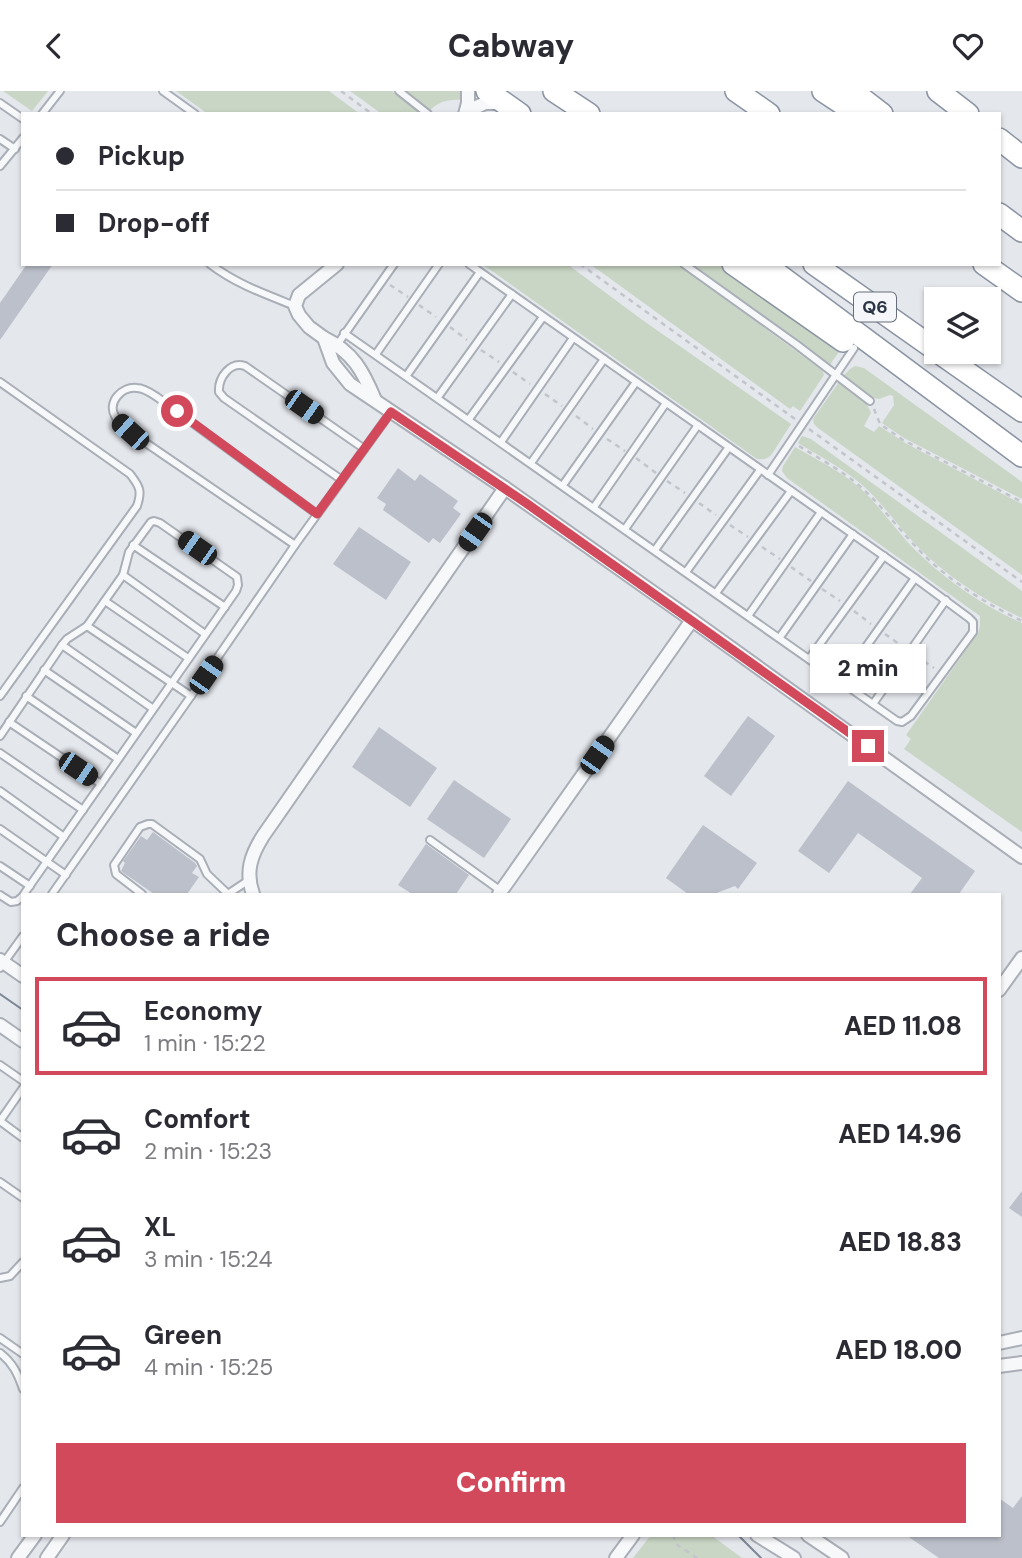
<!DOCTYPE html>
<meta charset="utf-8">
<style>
:root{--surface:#fff;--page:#f2f2f3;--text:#2b2b33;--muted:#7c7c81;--line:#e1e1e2;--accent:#d1495b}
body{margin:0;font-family:"DM Sans",sans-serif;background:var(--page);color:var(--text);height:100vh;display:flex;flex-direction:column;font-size:26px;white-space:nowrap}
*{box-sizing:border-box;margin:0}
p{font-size:23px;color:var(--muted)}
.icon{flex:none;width:38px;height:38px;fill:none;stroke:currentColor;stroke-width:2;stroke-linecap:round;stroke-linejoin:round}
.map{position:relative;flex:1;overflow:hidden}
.details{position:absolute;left:21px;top:802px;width:980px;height:644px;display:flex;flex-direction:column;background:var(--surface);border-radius:0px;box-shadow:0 2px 5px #0004}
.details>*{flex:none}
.top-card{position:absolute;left:21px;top:21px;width:980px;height:154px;border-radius:0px;box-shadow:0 2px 5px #0004;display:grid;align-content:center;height:154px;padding:0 35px;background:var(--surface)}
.buttons{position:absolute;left:924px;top:196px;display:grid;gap:14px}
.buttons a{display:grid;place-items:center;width:77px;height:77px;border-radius:0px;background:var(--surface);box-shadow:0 2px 5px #0004;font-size:35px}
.end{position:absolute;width:32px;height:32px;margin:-16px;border:9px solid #d1495b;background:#fff;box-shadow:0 0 0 4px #fff}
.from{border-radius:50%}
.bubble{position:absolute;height:49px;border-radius:0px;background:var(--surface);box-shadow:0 2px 5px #0004;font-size:23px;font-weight:800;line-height:49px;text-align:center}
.car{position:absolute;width:21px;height:42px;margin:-21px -10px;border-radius:9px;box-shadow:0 0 5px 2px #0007;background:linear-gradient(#222 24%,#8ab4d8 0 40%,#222 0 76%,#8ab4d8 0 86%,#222 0)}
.top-card b{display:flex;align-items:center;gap:24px;height:66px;font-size:26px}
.top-card b+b{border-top:2px solid var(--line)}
.top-card i{width:18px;height:18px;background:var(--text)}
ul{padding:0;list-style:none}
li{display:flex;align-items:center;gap:21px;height:98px;margin:0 14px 10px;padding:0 21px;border:4px solid transparent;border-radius:0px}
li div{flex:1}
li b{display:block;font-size:26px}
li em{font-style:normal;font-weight:800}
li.selected{border-color:var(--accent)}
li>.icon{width:63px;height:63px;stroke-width:1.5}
h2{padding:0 35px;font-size:32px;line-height:84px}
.button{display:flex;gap:14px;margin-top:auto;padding:14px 35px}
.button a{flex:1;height:80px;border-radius:0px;background:var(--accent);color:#fff;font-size:28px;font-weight:800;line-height:80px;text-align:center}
header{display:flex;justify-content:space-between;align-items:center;height:91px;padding:0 35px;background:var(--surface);font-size:32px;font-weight:800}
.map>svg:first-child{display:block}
.green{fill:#c9d6c5}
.building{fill:#bbc0ca}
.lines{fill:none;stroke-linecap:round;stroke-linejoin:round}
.service-casing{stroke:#a9aeb7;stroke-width:10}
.minor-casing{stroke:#a9aeb7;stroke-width:16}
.motorway-casing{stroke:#8b94a3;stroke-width:24}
.path{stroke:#c2c5cb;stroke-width:2.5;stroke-dasharray:5 5;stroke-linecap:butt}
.service{stroke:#f7f8fa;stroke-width:6}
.minor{stroke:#f7f8fa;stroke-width:12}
.motorway{stroke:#fff;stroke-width:21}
.tram{stroke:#7d8696;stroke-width:2}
.route{stroke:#d1495b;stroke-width:9}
.labels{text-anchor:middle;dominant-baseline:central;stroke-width:7;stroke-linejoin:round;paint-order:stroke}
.shield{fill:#f4f6f9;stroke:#676e7b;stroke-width:2}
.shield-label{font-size:18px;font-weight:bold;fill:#2b3445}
</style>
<header><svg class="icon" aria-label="back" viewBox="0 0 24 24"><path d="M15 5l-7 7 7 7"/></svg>Cabway<svg class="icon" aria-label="heart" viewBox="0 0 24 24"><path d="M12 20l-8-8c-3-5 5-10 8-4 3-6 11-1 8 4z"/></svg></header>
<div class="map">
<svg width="1022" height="1467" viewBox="0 0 1022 1467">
<rect width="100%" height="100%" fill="#e4e7ec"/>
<g class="green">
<path d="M3,0H48L32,20Z"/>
<path d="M176,0H329L360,23H208Z"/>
<path d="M350,0H392L421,23H382Z"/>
<path d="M403,0H463L461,9C447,8 438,11 428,21Z"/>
<path d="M482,173H567L641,228L791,333L772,363C768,368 764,369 757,368Z"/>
<path d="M590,173H677L822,279L824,284L800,320L793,315L790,318Z"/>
<path d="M690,173H725L841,258L829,275Z"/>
<path d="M855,275L864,277L1022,391V408L904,347L882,332L894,314L893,305L890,304L879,308L874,307L842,286L850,278Z"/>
<path d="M839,291C850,300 867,308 871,322L864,335L874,341L879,335L907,353L1022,413V484L818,337L814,333L813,328Z"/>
<path d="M802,345L811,348L1022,500V527C983,509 946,485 916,454C897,434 882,411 861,393C843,377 819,365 798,352Z"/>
<path d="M795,356C816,368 840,380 859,396C879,414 894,437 912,456C944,488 981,514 1022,532V741L904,658L911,648L906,644L978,542L980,535V525L787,387L782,380L783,375Z"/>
<path d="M651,1444H711L742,1467H633Z"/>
</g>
<g class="building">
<path d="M27,173H53L0,249V212Z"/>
<path d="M398,377L415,390L420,383L458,410L453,417L461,423L440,452L433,447L429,452L383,419L386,413L377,407Z"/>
<path d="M359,436L411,471L386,509L333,473Z"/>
<path d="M748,625L775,645L731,705L704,685Z"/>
<path d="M379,636L437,677L410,716L352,676Z"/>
<path d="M454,689L511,728L484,767L427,728Z"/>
<path d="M848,690L975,780L959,803H910L922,787L858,742L829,782L798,760Z"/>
<path d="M703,734L757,772L738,798L735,795L714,803H688L666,787Z"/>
<path d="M153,741L195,772L197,775L192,782L199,786L187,803H154L121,780L125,772L123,770L141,745L147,749Z"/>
<path d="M426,753L469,784L456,803H412L398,794Z"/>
<path d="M1022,1100V1126L1009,1117Z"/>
<path d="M1022,1405V1467H939L906,1444H999V1407L1013,1417Z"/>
</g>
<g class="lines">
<defs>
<g id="service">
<path d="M163,0L195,23"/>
<path d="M399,0L428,23"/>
<path d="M0,12L23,28"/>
<path d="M42,23L60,0"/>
<path d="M0,48L15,58"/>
<path d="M0,75L23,47"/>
<path d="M210,173C236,193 265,203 295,215"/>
<path d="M684,173L797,254L870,310"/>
<path d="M344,242L897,630L902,631L911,625L973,541V531L969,527L915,487L469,173"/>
<path d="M337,254L394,173"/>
<path d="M376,263L439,173"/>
<path d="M407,284L480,181"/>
<path d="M0,291L130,383C140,396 142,400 137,415L0,605"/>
<path d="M438,306L512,203"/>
<path d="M469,328L543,226"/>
<path d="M501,351L573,247"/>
<path d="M531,372L604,268"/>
<path d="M768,384L854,257"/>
<path d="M342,389L224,307L219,301C218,287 230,270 245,275L363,357"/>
<path d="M563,394L636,291"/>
<path d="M594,416L666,312"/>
<path d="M625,438L698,334"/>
<path d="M133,454L225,516"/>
<path d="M295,454L130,341C125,336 118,332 115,325C107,311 122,295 137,297C144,297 151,302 157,306L317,423"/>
<path d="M655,459L729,356"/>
<path d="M686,481L760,379"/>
<path d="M123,484L205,543"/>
<path d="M716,502L791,400"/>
<path d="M105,510L188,567"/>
<path d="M748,525L821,421"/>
<path d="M87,535L191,605"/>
<path d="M780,546L853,443"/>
<path d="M62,554L152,617"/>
<path d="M809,568L884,465"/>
<path d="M44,579L136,642"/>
<path d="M841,591L915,487"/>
<path d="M26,605L118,668"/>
<path d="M873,613L946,509"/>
<path d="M9,631L101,693"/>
<path d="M0,645L62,554L67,548L87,535L123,484L129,461L151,431L154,430L160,432L237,486L238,494L236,500L24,803"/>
<path d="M0,662L83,719"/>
<path d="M0,700L64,746"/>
<path d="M0,738L66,784"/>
<path d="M430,749L501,800"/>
<path d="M0,775L30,795"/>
<path d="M52,803L191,605L295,454L391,321"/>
<path d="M142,803L116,783L114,774L140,736L148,733H152L200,768L207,783L228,803"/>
<path d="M228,803L249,789"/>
<path d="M0,804L11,811L17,810L23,805"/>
<path d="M0,877L23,845"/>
<path d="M0,974L23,990"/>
<path d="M0,1030L23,997"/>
<path d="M0,1030L23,1047"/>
<path d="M0,1091L23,1107"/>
<path d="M0,1187L10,1185L23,1171"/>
<path d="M0,1247L23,1263"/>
<path d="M0,1262C13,1272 18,1283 23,1298"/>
<path d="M0,1431L23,1397"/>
</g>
<g id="minor">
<path d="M466,21L485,12H501"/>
<path d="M465,23L468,12V0"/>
<path d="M337,173L299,204L295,215L299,224L309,236L324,247L333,272L350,293L505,397L692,529L1022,766"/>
<path d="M324,247C353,261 363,280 375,309"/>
<path d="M253,803C245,781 251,764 263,745L505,397"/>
<path d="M499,803L692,529"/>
<path d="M0,869L23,885"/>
<path d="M999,899L1022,867"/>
<path d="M0,934L23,950"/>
<path d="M999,1252L1022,1247"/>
<path d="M999,1275L1022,1272"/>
<path d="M757,1444L794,1467"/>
<path d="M808,1444L842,1467"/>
<path d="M18,1467L35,1444"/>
<path d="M47,1467L63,1444"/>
<path d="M616,1467L633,1444"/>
</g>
<g id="motorway">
<path d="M487,0L520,23"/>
<path d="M554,0L589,23"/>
<path d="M736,0L769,23"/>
<path d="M823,0L858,23"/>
<path d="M852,0L882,23"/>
<path d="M938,0L968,23"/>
<path d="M999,48L1022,66"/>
<path d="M999,123L1022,140"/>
<path d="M733,173L843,250"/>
<path d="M764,173L1022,365"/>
<path d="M814,173L936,259"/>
<path d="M984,173L1022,200"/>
<path d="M938,261L1022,320"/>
</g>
</defs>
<use href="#service" class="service-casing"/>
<use href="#minor" class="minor-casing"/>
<use href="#motorway" class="motorway-casing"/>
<g class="path">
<path d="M341,0L372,23"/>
<path d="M580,173L795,328"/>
<path d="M390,194L408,206"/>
<path d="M419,214L436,226"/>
<path d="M450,236L467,249"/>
<path d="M481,259L499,271"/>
<path d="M513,281L530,293"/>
<path d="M545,303L562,315"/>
<path d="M874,318L880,333L903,349L1022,411"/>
<path d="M576,325L593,338"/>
<path d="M809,338L1022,491"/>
<path d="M607,348L625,360"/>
<path d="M799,355C820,368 843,380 862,397C883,416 900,440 920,460C949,490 985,512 1022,530"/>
<path d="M636,367L656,382"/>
<path d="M667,390L685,402"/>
<path d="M699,412L716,424"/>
<path d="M730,434L748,446"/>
<path d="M762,456L780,468"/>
<path d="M791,476L811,490"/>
<path d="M822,498L840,510"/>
<path d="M854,520L871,533"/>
<path d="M885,543L902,555"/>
<path d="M916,565L934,577"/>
<path d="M673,1444L676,1453L697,1467"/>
</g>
<use href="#service" class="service"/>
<use href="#minor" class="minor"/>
<use href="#motorway" class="motorway"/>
<g class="tram">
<path d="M0,903L23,919"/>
<path d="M738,1444L761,1467"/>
</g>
</g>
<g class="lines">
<path class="route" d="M177,320L317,423L391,321L526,412L868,655"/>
</g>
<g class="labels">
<rect class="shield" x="854" y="201.5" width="42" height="29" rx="5"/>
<g class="shield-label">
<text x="875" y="216">Q6</text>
</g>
</g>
</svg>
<div class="buttons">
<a><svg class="icon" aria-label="layers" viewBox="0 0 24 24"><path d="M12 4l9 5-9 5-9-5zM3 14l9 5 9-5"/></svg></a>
</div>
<i class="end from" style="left:177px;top:320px"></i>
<i class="end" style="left:868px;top:655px"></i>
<div class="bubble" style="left:810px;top:553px;width:116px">2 min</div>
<i class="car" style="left:304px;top:316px;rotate:125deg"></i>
<i class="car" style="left:130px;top:341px;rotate:312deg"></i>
<i class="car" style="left:475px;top:441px;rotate:215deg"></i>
<i class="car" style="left:197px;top:457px;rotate:305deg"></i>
<i class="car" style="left:206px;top:584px;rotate:35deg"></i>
<i class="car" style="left:597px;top:664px;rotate:35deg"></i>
<i class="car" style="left:78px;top:678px;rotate:124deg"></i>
<div class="top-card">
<b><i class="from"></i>Pickup</b>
<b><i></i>Drop-off</b>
</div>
<section class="details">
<h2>Choose a ride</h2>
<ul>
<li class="selected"><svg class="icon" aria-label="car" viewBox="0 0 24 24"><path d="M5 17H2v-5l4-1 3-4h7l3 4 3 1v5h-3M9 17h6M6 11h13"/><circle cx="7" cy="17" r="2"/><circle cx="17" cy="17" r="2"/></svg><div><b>Economy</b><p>1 min · 15:22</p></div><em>AED 11.08</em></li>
<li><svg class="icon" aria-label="car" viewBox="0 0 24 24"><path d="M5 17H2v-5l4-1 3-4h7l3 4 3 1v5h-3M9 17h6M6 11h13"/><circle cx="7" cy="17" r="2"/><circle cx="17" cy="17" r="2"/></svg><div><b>Comfort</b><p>2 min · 15:23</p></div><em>AED 14.96</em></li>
<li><svg class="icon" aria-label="car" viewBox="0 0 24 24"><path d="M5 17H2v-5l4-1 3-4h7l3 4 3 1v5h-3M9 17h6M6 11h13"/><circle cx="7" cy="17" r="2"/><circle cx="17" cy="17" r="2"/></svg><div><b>XL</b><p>3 min · 15:24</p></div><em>AED 18.83</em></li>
<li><svg class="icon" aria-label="car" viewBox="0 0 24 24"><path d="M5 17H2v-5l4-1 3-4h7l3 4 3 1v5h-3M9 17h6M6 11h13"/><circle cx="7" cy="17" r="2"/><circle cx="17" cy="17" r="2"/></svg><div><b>Green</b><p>4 min · 15:25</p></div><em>AED 18.00</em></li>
</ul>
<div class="button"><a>Confirm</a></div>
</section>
</div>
